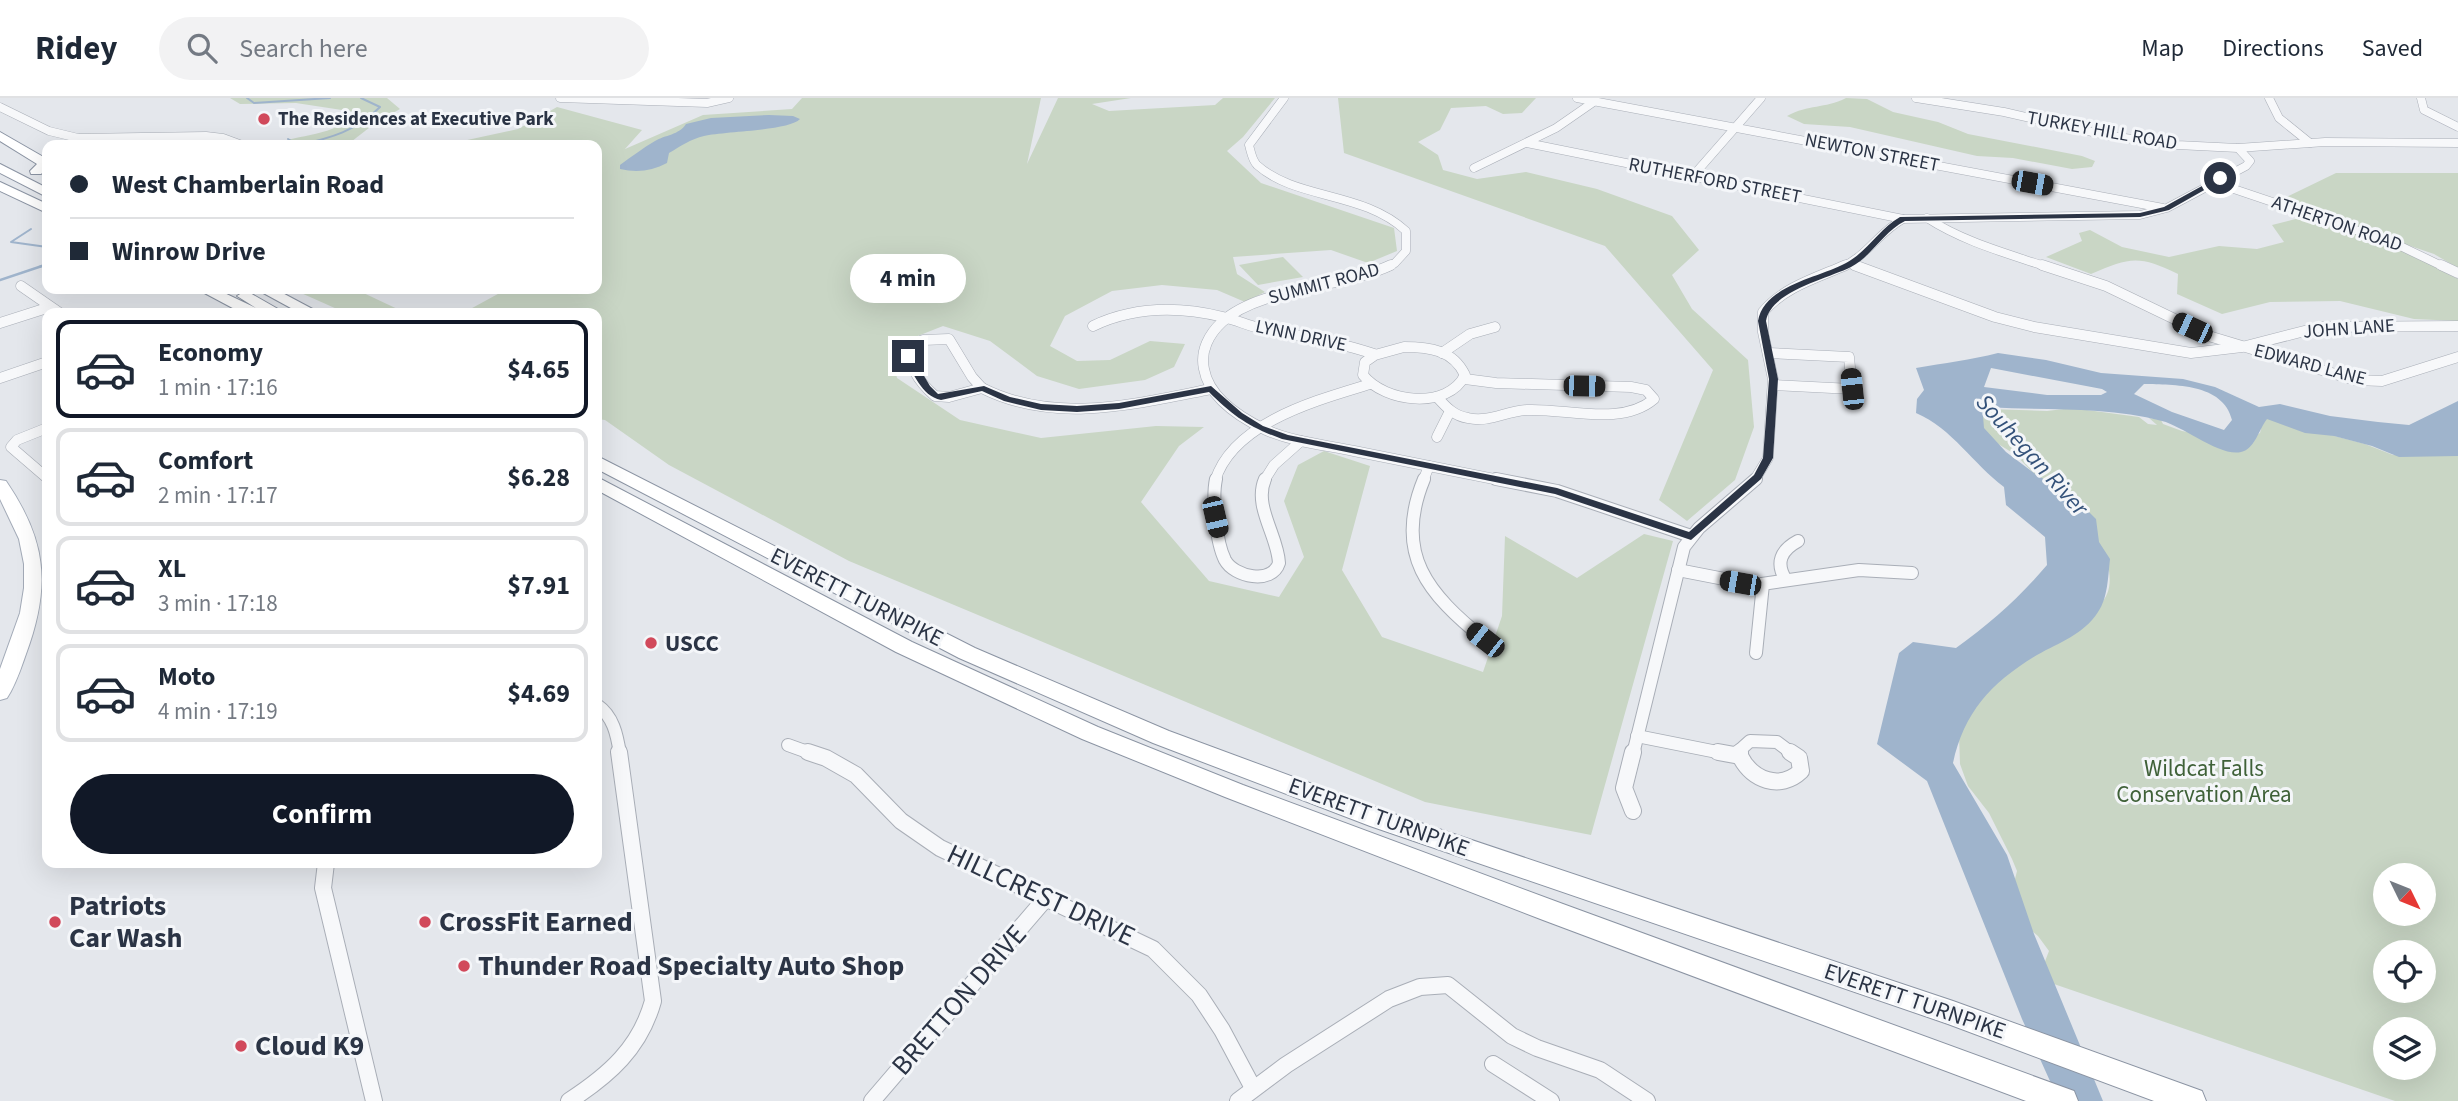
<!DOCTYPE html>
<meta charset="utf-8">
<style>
:root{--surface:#fff;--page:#f2f2f3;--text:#1f2937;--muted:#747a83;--line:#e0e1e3;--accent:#111827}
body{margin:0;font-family:"Source Sans 3",sans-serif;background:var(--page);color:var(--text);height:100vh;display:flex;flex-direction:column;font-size:26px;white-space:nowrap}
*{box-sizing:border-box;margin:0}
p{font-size:23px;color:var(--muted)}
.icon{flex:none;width:38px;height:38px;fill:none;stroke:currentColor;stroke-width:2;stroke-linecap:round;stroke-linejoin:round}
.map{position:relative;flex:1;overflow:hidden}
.drawer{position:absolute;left:42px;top:210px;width:560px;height:560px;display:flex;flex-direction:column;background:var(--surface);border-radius:14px;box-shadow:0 7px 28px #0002}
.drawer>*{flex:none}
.top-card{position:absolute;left:42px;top:42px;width:560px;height:154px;border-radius:14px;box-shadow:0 7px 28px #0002;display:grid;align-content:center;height:154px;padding:0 28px;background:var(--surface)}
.needle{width:46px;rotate:133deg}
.controls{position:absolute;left:2373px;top:765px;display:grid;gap:14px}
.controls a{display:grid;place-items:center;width:63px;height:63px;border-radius:50%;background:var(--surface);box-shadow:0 7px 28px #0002;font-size:35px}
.end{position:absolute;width:32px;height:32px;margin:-16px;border:9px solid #2b3445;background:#fff;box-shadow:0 0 0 4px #fff}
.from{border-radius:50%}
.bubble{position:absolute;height:49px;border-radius:24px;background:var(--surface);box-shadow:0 7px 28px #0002;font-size:23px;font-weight:700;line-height:49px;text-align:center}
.car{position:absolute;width:21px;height:42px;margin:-21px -10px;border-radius:9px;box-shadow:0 0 5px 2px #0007;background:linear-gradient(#222 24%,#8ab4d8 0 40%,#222 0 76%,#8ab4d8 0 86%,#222 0)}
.top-card b{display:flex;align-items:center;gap:24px;height:66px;font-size:26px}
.top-card b+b{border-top:2px solid var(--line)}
.top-card i{width:18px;height:18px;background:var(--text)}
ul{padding:12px 0 0;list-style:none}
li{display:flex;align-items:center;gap:21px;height:98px;margin:0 14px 10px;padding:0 14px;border:4px solid var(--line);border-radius:14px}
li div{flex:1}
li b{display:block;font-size:26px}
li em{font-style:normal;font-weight:700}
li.active{border-color:var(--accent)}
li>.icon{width:63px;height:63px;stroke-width:1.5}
.action{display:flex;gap:14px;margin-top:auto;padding:14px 28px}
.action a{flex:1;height:80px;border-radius:42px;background:var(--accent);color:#fff;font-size:28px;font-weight:700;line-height:80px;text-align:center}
header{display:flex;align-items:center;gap:42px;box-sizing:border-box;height:98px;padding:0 35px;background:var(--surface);border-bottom:2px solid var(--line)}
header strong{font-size:33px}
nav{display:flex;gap:38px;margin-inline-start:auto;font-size:24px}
.search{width:490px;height:63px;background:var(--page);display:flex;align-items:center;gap:18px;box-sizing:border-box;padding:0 24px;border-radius:38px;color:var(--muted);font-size:26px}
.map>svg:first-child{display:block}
.green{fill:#c9d6c5;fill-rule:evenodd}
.water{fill:#9fb4cc;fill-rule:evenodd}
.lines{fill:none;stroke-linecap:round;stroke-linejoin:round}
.stream-far1{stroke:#9fb4cc;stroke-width:2}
.stream{stroke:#9fb4cc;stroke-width:2.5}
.street-far3-casing{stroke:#a9aeb7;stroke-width:9}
.street-far2-casing{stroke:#a9aeb7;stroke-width:11}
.street-far1-casing{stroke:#a9aeb7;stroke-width:14}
.street-casing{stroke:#a9aeb7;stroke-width:18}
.primary-casing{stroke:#a3abb8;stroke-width:2}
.highway-casing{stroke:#8b94a3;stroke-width:2}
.street-far3{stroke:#f7f8fa;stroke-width:8}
.street-far2{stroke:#f7f8fa;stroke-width:10}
.street-far1{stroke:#f7f8fa;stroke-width:12}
.street{stroke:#f7f8fa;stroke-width:16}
.primary{fill:#fff;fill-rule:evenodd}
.highway{fill:#fff;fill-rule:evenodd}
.route{fill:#2b3445}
.poi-dot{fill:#d1495b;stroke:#f4f6f9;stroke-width:2.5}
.labels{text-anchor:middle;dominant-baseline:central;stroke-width:6;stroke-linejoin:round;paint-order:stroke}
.far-poi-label{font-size:19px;font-weight:bold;fill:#2b3445;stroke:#f4f6f9;text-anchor:start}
.far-street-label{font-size:19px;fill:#2b3445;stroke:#f4f6f9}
.street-label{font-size:23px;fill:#2b3445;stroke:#f4f6f9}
.poi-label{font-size:23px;font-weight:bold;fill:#2b3445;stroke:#f4f6f9;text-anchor:start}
.park-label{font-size:23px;fill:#3f6138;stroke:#f4f6f9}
.water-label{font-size:24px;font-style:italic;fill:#34527a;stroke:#f4f6f9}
.near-street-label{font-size:28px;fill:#2b3445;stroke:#f4f6f9}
.near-poi-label{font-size:28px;font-weight:bold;fill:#2b3445;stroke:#f4f6f9;text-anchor:start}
</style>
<header>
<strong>Ridey</strong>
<div class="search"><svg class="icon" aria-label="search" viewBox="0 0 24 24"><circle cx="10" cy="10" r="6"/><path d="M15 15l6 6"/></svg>Search here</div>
<nav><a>Map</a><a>Directions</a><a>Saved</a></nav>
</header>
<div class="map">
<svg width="2458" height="1003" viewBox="0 0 2458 1003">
<rect width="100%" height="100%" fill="#e4e7ec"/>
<g class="green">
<path d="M230,0H387L400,11L374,26L347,47H274C297,35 336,40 355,14L296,5L240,6Z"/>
<path d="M802,0H1041L1027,66L1058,0H1131L1092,6L1109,13L1215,7L1223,0H1275L1243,39L1227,53L1261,85L1394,130L1397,153L1368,165L1331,152L1233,159L1237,176L1265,194L1245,204L1217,192L1162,187L1112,193L1065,218L1050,248L1077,263L1110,262L1150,243L1185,246L1174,269L1145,282L1079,291L1037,278L990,243L943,228L890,249L897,280L960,322L1041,340L1156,328L1204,329L1179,348L1141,404L1209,483L1279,499L1304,459L1284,403L1298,367L1324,353L1370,368L1342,472L1382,539L1483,574L1502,518L1505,438L1577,480L1644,436L1673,443L1591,737L1425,704L849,463L669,367L605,322L597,321V215H463L507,191H597V47H444L518,31L557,9L642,32L625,51L703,17L792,11Z"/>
<path d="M1338,0H1536L1522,15L1503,16L1486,8L1451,10L1440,32L1418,44L1438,57L1443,72L1477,81L1526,74L1597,91L1672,118L1699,152L1672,177L1692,211L1748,262L1754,329L1735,382L1687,423L1659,402L1713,272L1605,148L1344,55Z"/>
<path d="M1846,0L1867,1L1893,14L1938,24L1968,36L2082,58L2095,63L2092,69L2072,71L2013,60L1977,58L1850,29L1804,26L1787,18C1809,6 1824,11 1846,0Z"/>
<path d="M2336,75H2458V170L2434,156L2278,103Z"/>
<path d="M2307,118L2413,157L2458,181V223L2414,221L2340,203L2270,204L2222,216L2177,196L2178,176C2139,157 2130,159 2091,176L2046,159L2082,143L2079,135L2090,132L2122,149L2169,159L2219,148L2257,151L2284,144L2272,127Z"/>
<path d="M1283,159L1303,179L1258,187L1239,167Z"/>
<path d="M292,191H355L406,215H346Z"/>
<path d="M2072,310L2139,319L2148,326L2157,327L2149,320L2161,322L2163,326L2182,333L2250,346L2254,344L2250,340L2260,335L2261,331L2258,328L2264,321H2270L2365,346L2393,357L2458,358V1003H2395L2051,885L2044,866L2049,853L2038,838L2027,829L2014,785L2017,773L2012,761L1989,715L1968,688L1960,666L1959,637L1976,597L2099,508C2109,497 2111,487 2109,473L2065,392L2037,379L2016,357L1995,344L1980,329L1981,315L1988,311L2047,313ZM2385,777H2424V816H2385ZM2385,854H2424V892H2385ZM2385,931H2424V970H2385Z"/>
</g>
<g class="water">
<path d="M769,17L793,18L800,21C789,33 725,33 704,38C691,41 681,48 669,55L667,65C652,73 637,75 620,71V67C631,59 643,50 655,43C665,37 679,37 686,26L711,20Z"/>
<path d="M1998,255L2046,262L2101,275L2183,281L2215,289L2259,309L2280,306L2330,318L2378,324L2409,327L2458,303V358L2399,359L2372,348L2334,338L2305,335L2267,321C2259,331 2255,351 2241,354C2220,359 2183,328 2162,323C2107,308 2046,313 1990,309L1983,318L1984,330L2006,354L2038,378L2069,394L2096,421L2099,444L2110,461C2108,478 2108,500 2098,514C2083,537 2060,544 2037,557C1992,584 1964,614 1953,665L2007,757L2034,836L2103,1003H2059L2022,921L1927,683L1877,646L1899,555L1913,544L1956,550C1991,525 2020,499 2047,467L2045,439L2006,407L2004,389C1973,366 1953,331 1916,315L1917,301L1924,292L1916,270C1944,265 1971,262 1998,255ZM1991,270L2102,291L2107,294L2101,297H2047L1984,289ZM2144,286C2174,287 2223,285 2232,322L2224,332L2172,314L2134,296Z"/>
</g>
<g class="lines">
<g class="stream-far1">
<path d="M247,0L254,5L330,0"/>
<path d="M288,41L298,47"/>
<path d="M299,47C331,40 356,33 380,9L361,0"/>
<path d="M31,131L11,144L47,149"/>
<path d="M39,169L47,166"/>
</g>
<path class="stream" d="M0,182L45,167"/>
<defs>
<g id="street-far3">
<path d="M560,0L707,5L729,0"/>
<path d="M1284,0L1249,47C1251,54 1252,62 1257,67C1296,102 1363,93 1406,133V153L1395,165L1388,169"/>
<path d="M1577,0L2163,110"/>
<path d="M1916,0L2004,14L2110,38L2177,47L2238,50L2325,44L2458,45"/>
<path d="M2269,0L2279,20L2310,45"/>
<path d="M2421,0L2424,12L2458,29"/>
<path d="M0,9L49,33L78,40L206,38L223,40L242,47"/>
<path d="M1527,45L1903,121"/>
<path d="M1474,70L1556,30L1595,3"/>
<path d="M1692,79L1761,0"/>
<path d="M2213,84L2394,145L2444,169"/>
<path d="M1927,120C1964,144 2006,155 2047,169"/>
<path d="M1852,166L1859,169"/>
<path d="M1842,169C1867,158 1879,134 1903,121L2140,117L2167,110L2246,68L2250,63L2238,50"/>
</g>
<g id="street-far2">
<path d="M1391,167C1343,190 1260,189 1222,224C1209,236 1200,253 1204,271C1209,300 1241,320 1266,332C1293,344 1325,347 1354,353C1404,363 1454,373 1504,383"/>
<path d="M1854,167L1995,219L2034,229L2191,255L2242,249L2320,229L2458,228"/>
<path d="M2042,167L2106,188L2212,239L2355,282L2382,283L2458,259"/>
<path d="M2441,167L2458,175"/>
<path d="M21,188L60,215"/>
<path d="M0,225L50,209"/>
<path d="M1093,228C1135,208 1178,208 1223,219C1236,222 1247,227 1259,230C1298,238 1336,243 1374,256"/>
<path d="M949,241L972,279L982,290L949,299L935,298C920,285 908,268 909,248L923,242Z"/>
<path d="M1404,249C1430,249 1453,252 1465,277C1448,312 1385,305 1363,277L1365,264L1375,257Z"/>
<path d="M1442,255L1470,236L1495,229"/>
<path d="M1769,255L1849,259L1852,291L1773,287"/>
<path d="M0,280L47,264"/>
<path d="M982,290C1055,327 1135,306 1211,291"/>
<path d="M1437,299C1446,309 1454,318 1468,320C1488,325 1506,313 1527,312C1566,310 1621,329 1654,301L1646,292L1631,289L1496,285L1465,281"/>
<path d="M47,330L17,342L11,349L47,380"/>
<path d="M1437,339L1450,313"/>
<path d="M1215,383C1233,324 1318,302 1370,286"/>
<path d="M1264,383L1274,367L1301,343"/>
<path d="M1423,383L1429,368"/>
<path d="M1754,383L1768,360L1773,281L1763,234V214C1784,189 1816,180 1846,167"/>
</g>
<g id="street-far1">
<path d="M1216,381C1212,400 1216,444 1225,462C1234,479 1272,487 1279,465C1278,438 1253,408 1265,381"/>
<path d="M1424,381C1393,456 1428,496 1485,542"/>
<path d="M1496,381L1557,393L1691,438"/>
<path d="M1678,472L1755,487L1859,472L1912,475"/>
<path d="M1786,482C1775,465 1781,452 1798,443"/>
<path d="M1756,555L1763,486"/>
<path d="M597,607C613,618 617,636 620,656"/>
<path d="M1637,638L1727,656"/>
<path d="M788,647L813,656"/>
<path d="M1633,656L1684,449L1699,430L1756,381"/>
<path d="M1740,656V652L1750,643L1777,644L1793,656"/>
</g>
<g id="street">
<path d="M808,654L826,660L856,677L901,723L940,750L1153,851L1199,897L1222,932L1253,990"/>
<path d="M1718,654L1740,658"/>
<path d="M1740,654V658"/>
<path d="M1740,658C1752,682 1780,693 1801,673L1799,660L1790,654"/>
<path d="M1633,713L1624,690L1633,654"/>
<path d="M326,765L323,790L374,1003"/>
<path d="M1493,966L1551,1003"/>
<path d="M569,1003C609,977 640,950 653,903L619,654"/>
<path d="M872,1003L1046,800"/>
<path d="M1238,1003L1286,967L1389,901L1420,889L1448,887L1512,938L1537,950L1600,972L1647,1003"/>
</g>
<path id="primary" d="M0,382L6,383C47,443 51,488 26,556C21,570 16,586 7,600L0,602V571L20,515L24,490V466L19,441L0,401Z"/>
<g id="highway">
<path d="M0,34L47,61V70L41,76H31L30,73L37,66L0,43Z"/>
<path d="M0,66L47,90V99L0,75Z"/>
<path d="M0,84L47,106V115L0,93Z"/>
<path d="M197,191H216L256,210L237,198L245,193L250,195L285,215H266L260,212L262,215H242Z"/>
<path d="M256,191H275L320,215H300Z"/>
<path d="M597,358L975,550L1169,633L1388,714L1953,903L2202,993L2206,1003H2154L1948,926L1370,728L1153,645L959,560L597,371Z"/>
<path d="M597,379L912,544L1098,629L1243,687L1563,806L2074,993L2078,1003H2026L1543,822L1225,699L1082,641L896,554L597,392Z"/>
</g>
</defs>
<use href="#street-far3" class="street-far3-casing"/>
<use href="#street-far2" class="street-far2-casing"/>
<use href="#street-far1" class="street-far1-casing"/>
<use href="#street" class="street-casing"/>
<use href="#primary" class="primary-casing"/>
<use href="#highway" class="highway-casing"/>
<use href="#street-far3" class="street-far3"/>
<use href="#street-far2" class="street-far2"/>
<use href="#street-far1" class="street-far1"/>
<use href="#street" class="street"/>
<use href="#primary" class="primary"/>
<use href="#highway" class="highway"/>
</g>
<path class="route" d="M2220,78L2222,82L2169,112L2140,119L1905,123C1883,134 1871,159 1851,169C1827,181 1771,193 1766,223L1778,281L1773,360L1761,381L1691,442L1555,396L1282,341C1249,329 1233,318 1209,294L1119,311L1077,314L1041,312L1004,303L982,293L941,302C921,298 913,274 904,258L911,256L930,288L938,296L984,288L1010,299L1041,306L1077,308L1119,305L1211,288L1242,315L1263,328L1288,337L1557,390L1689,434L1754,377L1763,360L1769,281L1758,223C1764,187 1819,180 1846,165C1867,154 1879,131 1900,119L2140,115L2164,109Z"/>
<g class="poi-dot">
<circle cx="264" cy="21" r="7"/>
<circle cx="651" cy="545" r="7"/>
<circle cx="55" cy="824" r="7"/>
<circle cx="425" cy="824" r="7"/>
<circle cx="464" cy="868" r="7"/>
<circle cx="241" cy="948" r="7"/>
</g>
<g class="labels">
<g class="far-poi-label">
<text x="278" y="21">The Residences at Executive Park</text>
</g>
<g class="far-street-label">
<text transform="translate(2102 33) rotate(10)">TURKEY HILL ROAD</text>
<text transform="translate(1872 55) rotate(11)">NEWTON STREET</text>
<text transform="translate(1715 83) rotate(11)">RUTHERFORD STREET</text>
<text transform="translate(2337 126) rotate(19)">ATHERTON ROAD</text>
<text transform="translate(1324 186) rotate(-15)">SUMMIT ROAD</text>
<text transform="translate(2349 231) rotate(-4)">JOHN LANE</text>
<text transform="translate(1301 238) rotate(12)">LYNN DRIVE</text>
<text transform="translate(2310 267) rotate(15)">EDWARD LANE</text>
</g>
<g class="street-label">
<text transform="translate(857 499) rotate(27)">EVERETT TURNPIKE</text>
<text transform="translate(1379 719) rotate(20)">EVERETT TURNPIKE</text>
<text transform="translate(1915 903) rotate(19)">EVERETT TURNPIKE</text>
</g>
<g class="poi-label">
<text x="665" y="545">USCC</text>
</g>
<g class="park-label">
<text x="2204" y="670">Wildcat Falls<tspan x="2204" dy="26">Conservation Area</tspan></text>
</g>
<g class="water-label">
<text transform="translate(2032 357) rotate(48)">Souhegan River</text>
</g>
<g class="near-street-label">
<text transform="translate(1041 797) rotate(25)">HILLCREST DRIVE</text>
<text transform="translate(959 902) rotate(-49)">BRETTON DRIVE</text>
</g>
<g class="near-poi-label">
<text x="69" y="808">Patriots<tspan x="69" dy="32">Car Wash</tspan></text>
<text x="439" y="824">CrossFit Earned</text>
<text x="478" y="868">Thunder Road Specialty Auto Shop</text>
<text x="255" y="948">Cloud K9</text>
</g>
</g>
</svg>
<div class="controls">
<a><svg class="needle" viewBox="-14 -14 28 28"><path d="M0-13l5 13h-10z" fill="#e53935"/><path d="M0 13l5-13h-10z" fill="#747a83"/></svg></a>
<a><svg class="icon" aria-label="locate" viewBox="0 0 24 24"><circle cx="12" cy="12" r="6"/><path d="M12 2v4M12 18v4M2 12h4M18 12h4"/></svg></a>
<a><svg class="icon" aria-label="layers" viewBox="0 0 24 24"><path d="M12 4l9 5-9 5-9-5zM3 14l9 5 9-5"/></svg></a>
</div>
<i class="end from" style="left:2220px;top:80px"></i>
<i class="end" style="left:908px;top:258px"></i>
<div class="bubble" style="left:850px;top:156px;width:116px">4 min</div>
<i class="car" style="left:2032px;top:85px;rotate:100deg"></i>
<i class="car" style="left:2192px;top:230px;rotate:295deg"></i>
<i class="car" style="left:1584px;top:288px;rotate:91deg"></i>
<i class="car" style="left:1852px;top:291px;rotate:354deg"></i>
<i class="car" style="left:1215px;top:419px;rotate:167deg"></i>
<i class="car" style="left:1740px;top:485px;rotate:280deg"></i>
<i class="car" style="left:1485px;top:542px;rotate:308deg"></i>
<div class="top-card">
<b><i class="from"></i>West Chamberlain Road</b>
<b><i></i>Winrow Drive</b>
</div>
<section class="drawer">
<ul>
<li class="active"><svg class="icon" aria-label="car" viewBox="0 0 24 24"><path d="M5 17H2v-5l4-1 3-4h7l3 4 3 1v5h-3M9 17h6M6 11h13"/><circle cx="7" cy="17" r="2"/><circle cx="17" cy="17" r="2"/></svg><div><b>Economy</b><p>1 min · 17:16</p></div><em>$4.65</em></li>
<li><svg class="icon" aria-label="car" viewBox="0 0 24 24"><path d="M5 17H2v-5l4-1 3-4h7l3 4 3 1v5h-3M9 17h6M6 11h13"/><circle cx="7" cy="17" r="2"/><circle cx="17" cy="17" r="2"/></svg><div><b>Comfort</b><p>2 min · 17:17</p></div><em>$6.28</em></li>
<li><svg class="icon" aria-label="car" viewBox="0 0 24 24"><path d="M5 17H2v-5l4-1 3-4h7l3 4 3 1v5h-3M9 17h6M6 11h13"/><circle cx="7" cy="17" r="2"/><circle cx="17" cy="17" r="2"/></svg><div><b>XL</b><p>3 min · 17:18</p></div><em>$7.91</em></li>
<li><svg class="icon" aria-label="car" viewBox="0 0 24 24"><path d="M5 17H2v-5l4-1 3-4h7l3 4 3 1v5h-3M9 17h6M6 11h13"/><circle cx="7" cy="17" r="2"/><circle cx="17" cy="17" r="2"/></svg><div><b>Moto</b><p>4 min · 17:19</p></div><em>$4.69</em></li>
</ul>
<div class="action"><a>Confirm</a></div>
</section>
</div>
